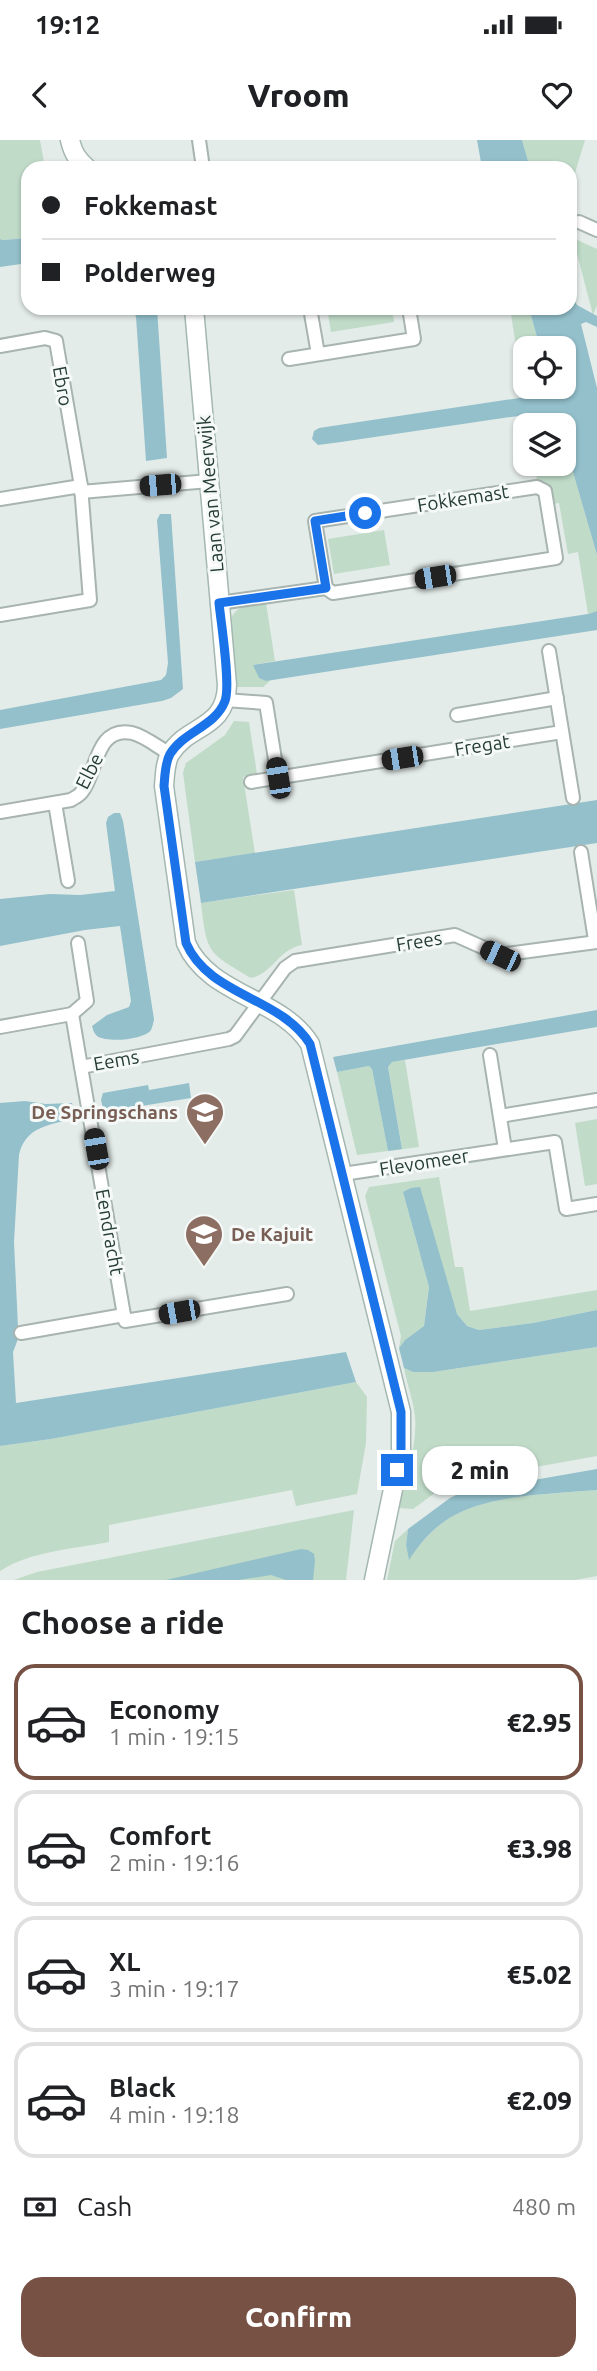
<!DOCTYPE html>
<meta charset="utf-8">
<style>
:root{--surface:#fff;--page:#f6f6f6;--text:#202124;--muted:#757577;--line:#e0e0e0;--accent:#775144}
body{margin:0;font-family:Ubuntu,sans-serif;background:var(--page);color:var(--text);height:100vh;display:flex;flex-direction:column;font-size:26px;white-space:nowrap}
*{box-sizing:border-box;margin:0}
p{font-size:23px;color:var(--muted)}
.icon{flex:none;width:38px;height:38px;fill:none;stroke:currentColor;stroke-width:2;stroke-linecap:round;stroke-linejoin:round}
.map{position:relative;height:1440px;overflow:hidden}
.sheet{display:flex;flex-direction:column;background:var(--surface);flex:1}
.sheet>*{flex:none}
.hud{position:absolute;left:21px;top:21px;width:556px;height:154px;border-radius:21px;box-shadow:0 2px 5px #0004;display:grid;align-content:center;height:154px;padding:0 21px;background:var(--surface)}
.buttons{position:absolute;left:513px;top:196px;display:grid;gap:14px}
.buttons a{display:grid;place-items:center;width:63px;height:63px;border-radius:14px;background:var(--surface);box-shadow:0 2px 5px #0004;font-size:35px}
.end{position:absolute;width:32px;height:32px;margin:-16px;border:9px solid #1a73e8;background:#fff;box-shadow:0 0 0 4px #fff}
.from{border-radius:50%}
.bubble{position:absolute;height:49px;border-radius:21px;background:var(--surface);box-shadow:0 2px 5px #0004;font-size:23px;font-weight:800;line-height:49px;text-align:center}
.car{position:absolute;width:21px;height:42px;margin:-21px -10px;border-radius:9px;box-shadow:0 0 5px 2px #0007;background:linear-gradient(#222 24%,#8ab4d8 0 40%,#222 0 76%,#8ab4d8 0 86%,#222 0)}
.hud b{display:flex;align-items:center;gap:24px;height:66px;font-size:26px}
.hud b+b{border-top:2px solid var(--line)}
.hud i{width:18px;height:18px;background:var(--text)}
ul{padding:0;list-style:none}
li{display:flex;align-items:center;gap:21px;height:116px;margin:0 14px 10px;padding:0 7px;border:4px solid var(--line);border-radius:21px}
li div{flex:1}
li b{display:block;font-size:26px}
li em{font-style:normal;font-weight:800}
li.active{border-color:var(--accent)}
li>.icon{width:63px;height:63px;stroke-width:1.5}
h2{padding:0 21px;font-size:32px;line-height:84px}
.pay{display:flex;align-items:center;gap:18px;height:77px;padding:0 21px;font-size:26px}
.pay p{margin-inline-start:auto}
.action{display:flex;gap:14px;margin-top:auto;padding:14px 21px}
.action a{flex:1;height:80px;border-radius:21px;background:var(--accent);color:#fff;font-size:28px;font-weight:800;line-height:80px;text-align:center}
.status{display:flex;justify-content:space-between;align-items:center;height:49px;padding:0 35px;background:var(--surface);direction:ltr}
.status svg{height:19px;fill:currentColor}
header{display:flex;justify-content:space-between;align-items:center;height:91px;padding:0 21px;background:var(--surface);font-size:32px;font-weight:800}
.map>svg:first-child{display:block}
.green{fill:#c0dbc8}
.water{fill:#93c0cb}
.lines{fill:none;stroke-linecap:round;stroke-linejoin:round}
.street-casing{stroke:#a7b4b0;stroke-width:16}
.secondary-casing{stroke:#a4b7b1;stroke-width:21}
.street{stroke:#fff;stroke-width:12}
.secondary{stroke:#fff;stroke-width:18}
.route{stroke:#1a73e8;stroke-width:9}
.labels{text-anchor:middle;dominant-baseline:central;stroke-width:6;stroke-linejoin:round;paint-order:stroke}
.street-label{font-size:19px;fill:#263c36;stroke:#f5f9f7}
.education-label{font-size:19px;font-weight:bold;fill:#785e54;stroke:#f5f9f7;text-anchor:end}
</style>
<div class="status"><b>19:12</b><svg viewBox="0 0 49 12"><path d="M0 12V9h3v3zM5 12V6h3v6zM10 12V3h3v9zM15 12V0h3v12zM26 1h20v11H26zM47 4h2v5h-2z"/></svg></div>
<header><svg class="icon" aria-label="back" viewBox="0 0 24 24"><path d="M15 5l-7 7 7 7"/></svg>Vroom<svg class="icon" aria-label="heart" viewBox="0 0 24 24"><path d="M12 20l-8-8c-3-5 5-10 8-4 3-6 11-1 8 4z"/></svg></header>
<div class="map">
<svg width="597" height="1440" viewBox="0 0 597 1440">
<rect width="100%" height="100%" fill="#e4ece9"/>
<g class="green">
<path d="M0,0H40L45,28H28V98L3,100L0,99Z"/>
<path d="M522,0H585L571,46L570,28H530Z"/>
<path d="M573,98L597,109V165L593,175Z"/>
<path d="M327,168H392L394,182L331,192Z"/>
<path d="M510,168H529L540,208H525V247H547L539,255L524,257Z"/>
<path d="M564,301L597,415V471L588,474L578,412L568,414L559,363L550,364L538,344L534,324H564Z"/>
<path d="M384,390L390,425L334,434L328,399Z"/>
<path d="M266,463L275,521L253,525L266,541L271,540L263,547H236L230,483C234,464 249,466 266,463Z"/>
<path d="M234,581L249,582L257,634L243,637L255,713L195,722L183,633L186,623L225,595Z"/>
<path d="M294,750L302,805C277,810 275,832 251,838C208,812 207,815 201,763Z"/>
<path d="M405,920L419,1007L357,1015L337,932L369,926L372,929L388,1011L402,1008L388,927L392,922Z"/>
<path d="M597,979V1044L585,1046L575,983Z"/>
<path d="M439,1037L455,1127H463L470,1171L597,1150V1170L533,1183L479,1190L467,1186L457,1174L403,1052L429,1147L424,1186L405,1200L399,1208L401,1196L365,1056L369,1047Z"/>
<path d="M597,1207V1316L457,1341L443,1347L413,1369L399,1368C404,1338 418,1307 415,1276C413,1260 407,1244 404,1228L413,1232H433Z"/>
<path d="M356,1242L367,1257L366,1303L357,1354L296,1366L292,1350L109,1385V1402C73,1409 31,1411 0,1431V1306L51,1299Z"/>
<path d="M597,1350V1436L575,1440H387L395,1401L408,1389L406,1405L409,1419C421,1402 434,1387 452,1376C491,1354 553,1354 597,1350Z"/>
<path d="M354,1370L346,1440H14L37,1432Z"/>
</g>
<g class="water">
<path d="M477,0H522L530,28H482Z"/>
<path d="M28,98V123L0,127V99L3,100Z"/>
<path d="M571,155L577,165L597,176V187L586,182L581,184L597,248V415L564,301V285H557L552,278L538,273L341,302L318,305L312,299L314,291L319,288L539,255L547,247H564V208H540L529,168H570Z"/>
<path d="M122,168H157L167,318L146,321L136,177L133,169Z"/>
<path d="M160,374H171L183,549L171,558L162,561L0,589V570L161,540L166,535L168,523L157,380Z"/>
<path d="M597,471V490L266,541L259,538L253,525L588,474Z"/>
<path d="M597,660V703L201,763L195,722Z"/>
<path d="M114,673H120L123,681L154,879C154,881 152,888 151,890C144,900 107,903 97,896C94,893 93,890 92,886L107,875L129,867L131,861L120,786L85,790L0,806V759L50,754L80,755L115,751L106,683L108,677Z"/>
<path d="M597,870V887L392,922L388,927L402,1009L388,1011L372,929L369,926L337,932L333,917Z"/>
<path d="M189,943L191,958L104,972L101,960L103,953L148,945L149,950Z"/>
<path d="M25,961L46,964L72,963L75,979C50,984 25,987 19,1015L14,1102L18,1187V1199L13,1212L16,1263L346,1212L356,1242L51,1299L0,1306V963Z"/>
<path d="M420,1047L457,1174L467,1186L479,1190L533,1183L597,1170V1207L433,1232H413L404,1228L399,1208L405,1200L424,1186L429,1147L403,1052L411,1048Z"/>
<path d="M597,1329V1350C553,1354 490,1354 451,1377C434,1387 420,1403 409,1420L406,1405L408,1389L450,1358L460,1353Z"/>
<path d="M301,1409L308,1410L314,1414L315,1421L313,1440H286L271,1435L239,1440H166Z"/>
</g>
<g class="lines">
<defs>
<g id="street">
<path d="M199,0L203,28"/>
<path d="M579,82L597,90"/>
<path d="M310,168L318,214"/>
<path d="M0,206L45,198L56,201L81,346L90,460L0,475"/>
<path d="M289,219L414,199L409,168"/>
<path d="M81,352L209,341"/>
<path d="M0,359L81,346"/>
<path d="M219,463L326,448L333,453L556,418L545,351L537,347L315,381L326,448"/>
<path d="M549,511L573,658"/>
<path d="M225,560L266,563L278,638"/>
<path d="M457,575L557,558"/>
<path d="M251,642L562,592"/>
<path d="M55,663L68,741"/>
<path d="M0,672L71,660C74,658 78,656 80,654C97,637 94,585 132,593C145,596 159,608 170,614"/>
<path d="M581,712L595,800"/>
<path d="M72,874L87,861L78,803"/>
<path d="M0,887L72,874L81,927L229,899L235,896L285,828L295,821L455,795L500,815L597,802"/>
<path d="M490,915L505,1009"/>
<path d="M81,927L125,1181L287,1154"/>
<path d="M500,976L597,960"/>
<path d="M343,1034L555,1002L566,1069L597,1064"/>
<path d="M21,1193L124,1175"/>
</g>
<g id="secondary">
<path d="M70,0C73,13 77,19 87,28"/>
<path d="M194,168L227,545C226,590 188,584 170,614C165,623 165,635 164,646L186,803C209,856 281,857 310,904L401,1272V1311L374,1440"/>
</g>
</defs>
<use href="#street" class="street-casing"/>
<use href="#secondary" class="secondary-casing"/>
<use href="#street" class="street"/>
<use href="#secondary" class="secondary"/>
</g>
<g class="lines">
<path class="route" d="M365,373L315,381L326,448L219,463C221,483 231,545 225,561C215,587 184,591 170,614C165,623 165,635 164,646L186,803C209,856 281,857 310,904L401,1272V1311L397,1330"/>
</g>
<defs>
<symbol id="school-pin" viewBox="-11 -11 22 30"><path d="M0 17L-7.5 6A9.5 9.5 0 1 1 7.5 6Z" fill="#8d6e63" stroke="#f5f9f7"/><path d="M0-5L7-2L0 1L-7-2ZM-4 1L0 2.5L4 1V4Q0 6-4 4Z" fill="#fff"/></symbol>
</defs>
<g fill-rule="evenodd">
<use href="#school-pin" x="183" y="950" width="44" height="60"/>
<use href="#school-pin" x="182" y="1072" width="44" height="60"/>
</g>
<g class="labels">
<g class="street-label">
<text transform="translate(63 246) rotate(80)">Ebro</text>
<text transform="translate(210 354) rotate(-95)">Laan van Meerwijk</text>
<text transform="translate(463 358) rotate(-9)">Fokkemast</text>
<text transform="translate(482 605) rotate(-9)">Fregat</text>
<text transform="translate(89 631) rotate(-63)">Elbe</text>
<text transform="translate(419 801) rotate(-9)">Frees</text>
<text transform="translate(116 920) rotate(-10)">Eems</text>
<text transform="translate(424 1022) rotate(-9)">Flevomeer</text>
<text transform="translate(110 1092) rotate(80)">Eendracht</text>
</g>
<g class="education-label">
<text x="178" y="972">De Springschans</text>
<text x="231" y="1094" text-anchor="start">De Kajuit</text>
</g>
</g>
</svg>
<div class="buttons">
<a><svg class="icon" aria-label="locate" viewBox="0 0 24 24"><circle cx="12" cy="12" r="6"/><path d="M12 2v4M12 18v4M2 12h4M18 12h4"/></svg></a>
<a><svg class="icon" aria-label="layers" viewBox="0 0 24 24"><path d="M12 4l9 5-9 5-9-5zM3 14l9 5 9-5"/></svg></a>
</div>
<i class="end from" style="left:365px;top:373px"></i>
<i class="end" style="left:397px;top:1330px"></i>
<div class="bubble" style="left:422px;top:1306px;width:116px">2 min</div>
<i class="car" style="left:160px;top:345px;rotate:265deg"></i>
<i class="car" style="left:435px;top:437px;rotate:261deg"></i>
<i class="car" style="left:402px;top:618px;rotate:261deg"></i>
<i class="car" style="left:278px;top:638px;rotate:351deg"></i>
<i class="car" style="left:500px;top:816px;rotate:295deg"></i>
<i class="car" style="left:96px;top:1009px;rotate:350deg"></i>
<i class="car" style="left:179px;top:1172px;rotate:260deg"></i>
<div class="hud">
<b><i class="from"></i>Fokkemast</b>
<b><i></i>Polderweg</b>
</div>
</div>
<section class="sheet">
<h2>Choose a ride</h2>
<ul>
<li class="active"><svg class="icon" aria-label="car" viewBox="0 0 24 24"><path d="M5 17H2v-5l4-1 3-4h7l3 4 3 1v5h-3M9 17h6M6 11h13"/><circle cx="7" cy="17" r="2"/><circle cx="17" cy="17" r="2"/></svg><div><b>Economy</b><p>1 min · 19:15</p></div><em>€2.95</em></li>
<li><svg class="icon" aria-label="car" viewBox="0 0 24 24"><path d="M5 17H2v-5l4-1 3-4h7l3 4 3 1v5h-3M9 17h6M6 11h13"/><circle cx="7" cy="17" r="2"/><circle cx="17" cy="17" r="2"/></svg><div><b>Comfort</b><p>2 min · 19:16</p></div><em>€3.98</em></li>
<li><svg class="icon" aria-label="car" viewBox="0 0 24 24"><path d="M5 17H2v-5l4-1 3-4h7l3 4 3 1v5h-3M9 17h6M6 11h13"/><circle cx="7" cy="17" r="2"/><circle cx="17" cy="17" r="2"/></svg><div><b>XL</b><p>3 min · 19:17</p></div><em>€5.02</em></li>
<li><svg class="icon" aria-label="car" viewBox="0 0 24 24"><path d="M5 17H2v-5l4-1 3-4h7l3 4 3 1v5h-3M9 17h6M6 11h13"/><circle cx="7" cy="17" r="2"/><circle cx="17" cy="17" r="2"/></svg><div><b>Black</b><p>4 min · 19:18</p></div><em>€2.09</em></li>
</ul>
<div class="pay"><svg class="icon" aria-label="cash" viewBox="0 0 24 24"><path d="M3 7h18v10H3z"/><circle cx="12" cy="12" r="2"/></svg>Cash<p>480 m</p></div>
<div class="action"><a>Confirm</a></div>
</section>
